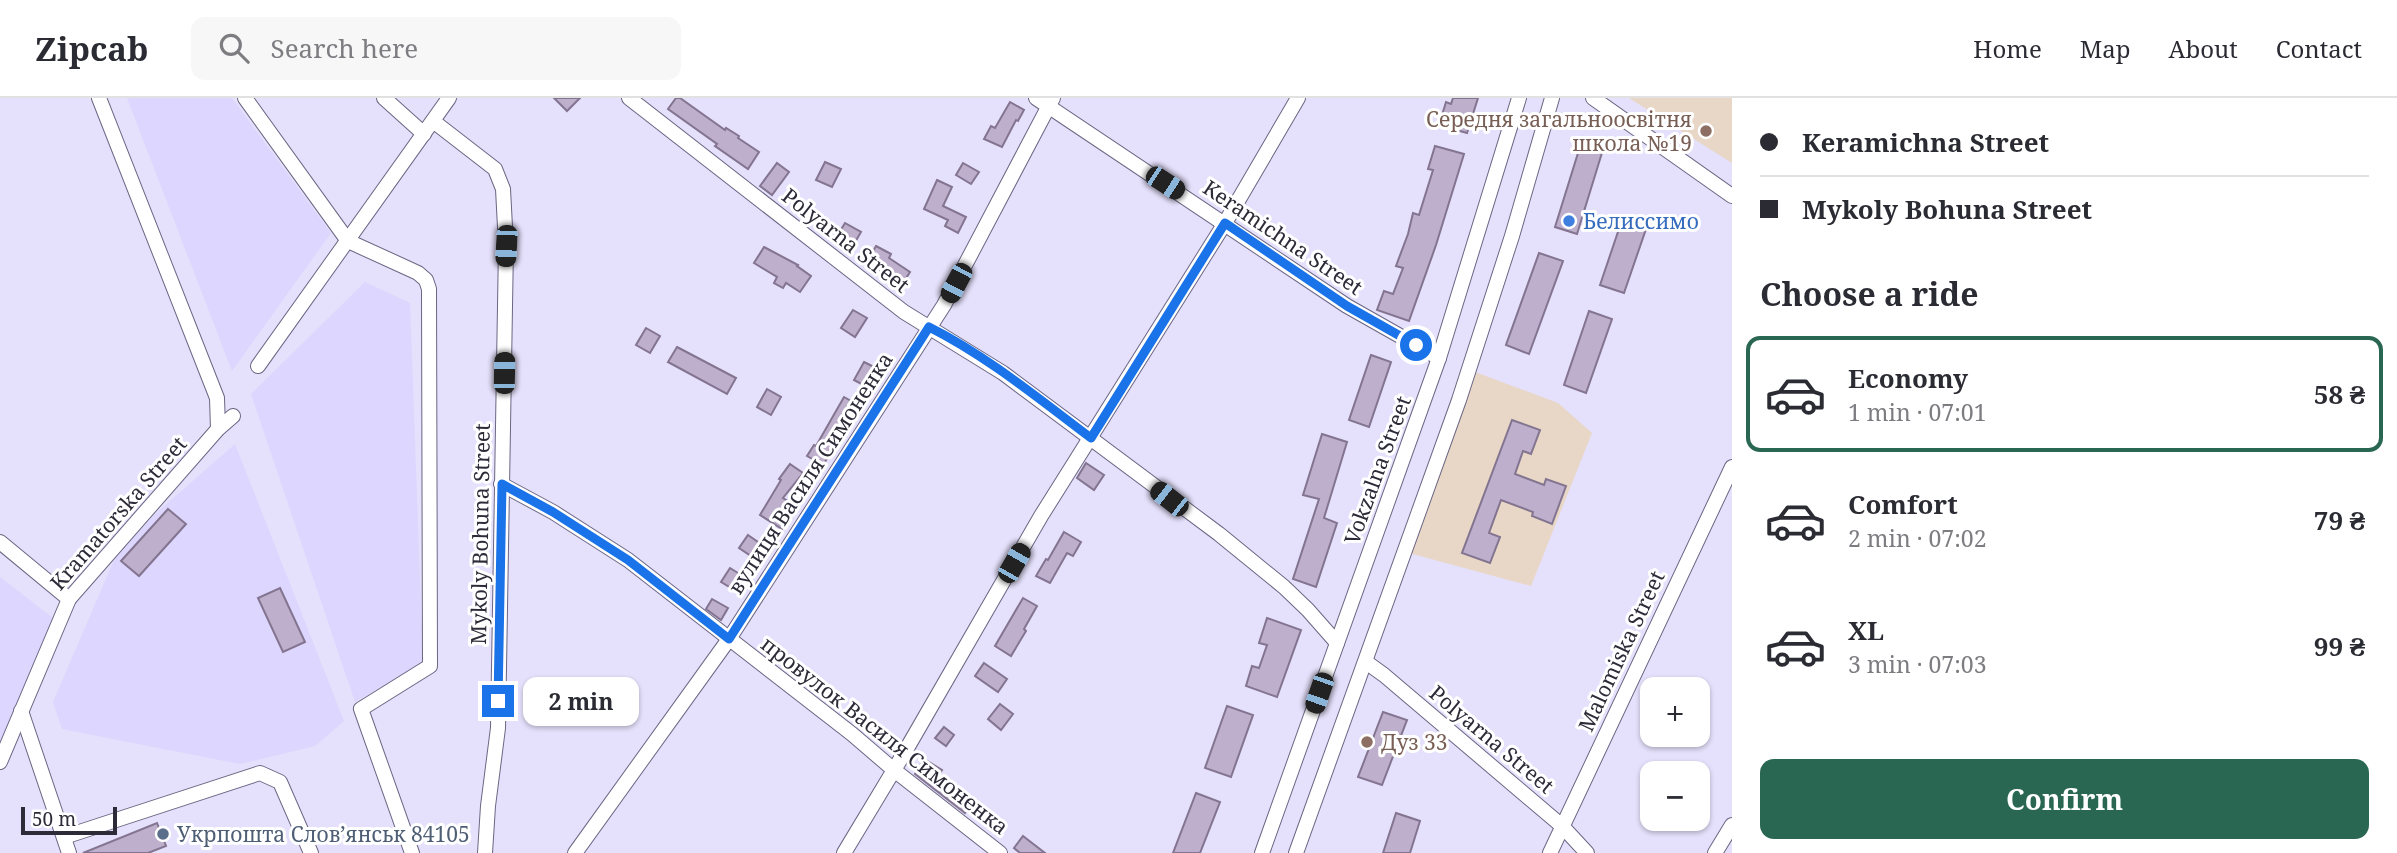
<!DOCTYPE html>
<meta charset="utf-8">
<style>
:root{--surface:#fff;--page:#f7f7f7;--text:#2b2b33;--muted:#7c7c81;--line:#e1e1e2;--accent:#2a6753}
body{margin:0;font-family:"Noto Serif",serif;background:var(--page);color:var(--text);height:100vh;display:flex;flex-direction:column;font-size:26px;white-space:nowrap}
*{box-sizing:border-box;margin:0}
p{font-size:23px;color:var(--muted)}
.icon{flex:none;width:38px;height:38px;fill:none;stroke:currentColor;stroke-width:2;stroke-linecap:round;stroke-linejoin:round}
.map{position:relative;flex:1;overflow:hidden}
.panel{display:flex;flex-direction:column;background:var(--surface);width:665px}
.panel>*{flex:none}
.hud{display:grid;align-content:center;height:154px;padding:0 28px;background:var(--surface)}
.tools{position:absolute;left:1640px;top:579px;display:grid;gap:14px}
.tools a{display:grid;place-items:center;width:70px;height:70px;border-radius:14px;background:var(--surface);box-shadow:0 2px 5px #0004;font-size:35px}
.scale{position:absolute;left:21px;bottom:18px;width:96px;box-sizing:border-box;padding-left:7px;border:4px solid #2d2b38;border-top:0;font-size:19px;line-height:24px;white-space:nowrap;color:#2d2b38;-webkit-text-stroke:5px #fff;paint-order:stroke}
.end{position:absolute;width:32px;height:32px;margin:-16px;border:9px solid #1a73e8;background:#fff;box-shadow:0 0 0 4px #fff}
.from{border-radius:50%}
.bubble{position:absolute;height:49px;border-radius:14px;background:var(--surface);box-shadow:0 2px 5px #0004;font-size:23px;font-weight:700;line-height:49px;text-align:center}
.car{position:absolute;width:21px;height:42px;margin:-21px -10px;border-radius:9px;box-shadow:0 0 5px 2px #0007;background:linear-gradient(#222 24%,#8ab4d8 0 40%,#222 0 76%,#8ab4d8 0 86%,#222 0)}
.hud b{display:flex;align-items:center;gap:24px;height:66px;font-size:26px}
.hud b+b{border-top:2px solid var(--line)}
.hud i{width:18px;height:18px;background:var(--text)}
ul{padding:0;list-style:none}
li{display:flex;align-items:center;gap:21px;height:116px;margin:0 14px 10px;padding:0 14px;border:4px solid transparent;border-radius:14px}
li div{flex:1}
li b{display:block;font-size:26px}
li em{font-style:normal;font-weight:700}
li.current{border-color:var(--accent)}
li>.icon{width:63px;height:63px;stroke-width:1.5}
h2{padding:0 28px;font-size:32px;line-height:84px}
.cta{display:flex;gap:14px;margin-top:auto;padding:14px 28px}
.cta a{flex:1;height:80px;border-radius:14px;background:var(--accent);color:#fff;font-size:28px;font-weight:700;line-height:80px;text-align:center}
header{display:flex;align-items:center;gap:42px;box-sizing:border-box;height:98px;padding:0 35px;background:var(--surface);border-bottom:2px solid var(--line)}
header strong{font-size:33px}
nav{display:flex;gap:38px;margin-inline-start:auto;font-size:24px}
.search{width:490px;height:63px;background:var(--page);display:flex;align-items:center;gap:18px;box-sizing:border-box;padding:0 24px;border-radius:14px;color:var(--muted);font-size:26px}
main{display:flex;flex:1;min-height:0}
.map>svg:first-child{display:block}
.built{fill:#ddd6fe}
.education{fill:#e8d7c6}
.building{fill:#beafcd;stroke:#837490;stroke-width:2}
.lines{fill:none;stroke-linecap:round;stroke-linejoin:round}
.minor-casing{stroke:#6b6683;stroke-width:16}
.minor{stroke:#fff;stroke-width:14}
.route{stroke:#1a73e8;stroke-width:9}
.education-dot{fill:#8d6e63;stroke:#fff;stroke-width:2.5}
.shop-dot{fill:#3f7fe0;stroke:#fff;stroke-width:2.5}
.service-dot{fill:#5c6f8a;stroke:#fff;stroke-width:2.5}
.labels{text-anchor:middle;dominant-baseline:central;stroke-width:6;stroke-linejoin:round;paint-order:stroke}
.education-label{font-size:21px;fill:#785e54;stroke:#fff;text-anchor:end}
.shop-label{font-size:21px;fill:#366cbe;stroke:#fff;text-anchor:start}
.street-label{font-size:21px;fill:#2d2b38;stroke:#fff}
.service-label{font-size:21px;fill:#4e5e75;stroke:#fff;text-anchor:start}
</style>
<header>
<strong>Zipcab</strong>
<div class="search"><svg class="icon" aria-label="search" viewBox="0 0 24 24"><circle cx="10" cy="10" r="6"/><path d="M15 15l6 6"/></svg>Search here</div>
<nav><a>Home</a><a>Map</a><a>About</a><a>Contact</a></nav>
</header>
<main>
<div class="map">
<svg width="1732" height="755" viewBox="0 0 1732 755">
<rect width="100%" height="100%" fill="#e5e0fb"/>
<g class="built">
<path d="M127,0H232L331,135L232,273Z"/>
<path d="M365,184L410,205L423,564L355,604L251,296Z"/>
<path d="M235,346L344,623L315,648L240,666L62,631L53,604L114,462L154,417Z"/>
<path d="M0,479L54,521L0,647Z"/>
</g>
<g class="education">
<path d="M1629,0H1732V65Z"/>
<path d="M1475,274L1558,305L1592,335L1531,488L1409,455Z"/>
</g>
<g class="building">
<path d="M554,0H580L567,13Z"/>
<path d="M676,0H680L725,32L726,30L739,38L738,40L759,54L748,71L715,48L717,46L668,11Z"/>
<path d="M1453,0H1478L1467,35L1439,27L1446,4L1451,6Z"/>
<path d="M1010,4L1024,12L1018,23L1016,22L1002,49L984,41L991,28L995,30Z"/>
<path d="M1583,39L1605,45L1577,136L1555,129Z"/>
<path d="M1435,48L1464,56L1436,147L1409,223L1377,212L1384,193L1393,196L1403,170L1396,168L1408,136L1413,115L1419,117L1433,72L1428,71Z"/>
<path d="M825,64L841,71L832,89L816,82Z"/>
<path d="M777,65L789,74L772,97L760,88Z"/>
<path d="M963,65L979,74L971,86L956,77Z"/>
<path d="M937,82L952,89L943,108L966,119L958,135L945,128L948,122L924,111Z"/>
<path d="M1622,122L1646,131L1624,195L1600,187Z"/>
<path d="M845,125L861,134L850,153L834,143Z"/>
<path d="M876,148L891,156L889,160L910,174L901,188L865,167Z"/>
<path d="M764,149L798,167L797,168L811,178L800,194L786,185L783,190L774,185L777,179L754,165Z"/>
<path d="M1539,155L1563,163L1529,256L1506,247Z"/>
<path d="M853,212L867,220L855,239L841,230Z"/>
<path d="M1589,213L1612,221L1586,295L1564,287Z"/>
<path d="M646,230L660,238L650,255L636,247Z"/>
<path d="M677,249L736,280L727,296L668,264Z"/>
<path d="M1371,257L1391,264L1369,329L1349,322Z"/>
<path d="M864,264L880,272L869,290L854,282Z"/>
<path d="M767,291L781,299L771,317L757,309Z"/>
<path d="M844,299L860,308L823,367L807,358L814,347L816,348Z"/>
<path d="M1512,322L1540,332L1531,356L1523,353L1515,376L1544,387L1546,381L1566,388L1552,426L1532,418L1533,414L1501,402L1489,435L1500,439L1490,465L1462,455Z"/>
<path d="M1322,336L1347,344L1324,420L1337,425L1316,489L1293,481L1319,401L1303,397Z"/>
<path d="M1086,365L1104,377L1094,392L1077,380Z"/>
<path d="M790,366L803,375L783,400L796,408L782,431L760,417L781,382L779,381Z"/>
<path d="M168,411L186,426L139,478L121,463Z"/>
<path d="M1064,434L1081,444L1073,458L1067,455L1050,485L1036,478L1046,461L1048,462Z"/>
<path d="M748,437L765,449L757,462L739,450Z"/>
<path d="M730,470L746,480L738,494L721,484Z"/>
<path d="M280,490L305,544L283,554L258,500Z"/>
<path d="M1023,500L1037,508L1024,531L1026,533L1011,558L995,548Z"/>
<path d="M712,501L728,510L721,522L706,511Z"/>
<path d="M1267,520L1301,532L1277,599L1246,588L1252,568L1259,570L1267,547L1259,545Z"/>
<path d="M984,565L1007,581L998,594L975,578Z"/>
<path d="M1000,606L1013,616L1001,632L988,621Z"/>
<path d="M1227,608L1253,617L1231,679L1205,670Z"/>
<path d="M1383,614L1407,622L1382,687L1358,679Z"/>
<path d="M944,629L954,637L946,648L935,640Z"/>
<path d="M924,661L942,672L938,678L973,704L965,715L915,676Z"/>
<path d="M1196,695L1220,704L1200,755H1173Z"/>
<path d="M1396,715L1420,723L1410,755H1383Z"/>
<path d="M157,725L166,748L148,755H83Z"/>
<path d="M1023,738L1045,755H1020L1014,750Z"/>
</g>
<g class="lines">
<defs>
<g id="minor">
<path d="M99,0L217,300L218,331"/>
<path d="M245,0L348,143L418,175L426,182L429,191L430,568L361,611L412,755"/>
<path d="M384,0L424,36"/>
<path d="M629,0L904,214L1003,275L1219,436L1284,489L1308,512L1337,545"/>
<path d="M1036,0L1347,208L1439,260"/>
<path d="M1593,0L1732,98"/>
<path d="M433,23L495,71L503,91L506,148L498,630L488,708L485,755"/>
<path d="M258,268L449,0"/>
<path d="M501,386L553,414L628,462L852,636L894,672L1000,755"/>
<path d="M0,444L69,501"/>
<path d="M1366,564L1384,577L1562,728L1587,755"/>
<path d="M21,613L69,755"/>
<path d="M0,664L69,501L218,331L233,318"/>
<path d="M64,739L260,675L280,684L311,755"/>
<path d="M575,755L729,541L944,207L1053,0"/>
<path d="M844,755L906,652L1041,418L1225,125L1298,0"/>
<path d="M1262,755L1439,260L1519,0"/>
<path d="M1296,755L1459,302L1512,138L1552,0"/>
<path d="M1550,755L1732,369"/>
<path d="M1715,755L1732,727"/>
</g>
</defs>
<use href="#minor" class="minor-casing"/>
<use href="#minor" class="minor"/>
</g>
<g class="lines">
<path class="route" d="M498,603L502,386L553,414L628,462L729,541L929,229C987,258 1039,301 1091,340L1225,125L1347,208L1416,247"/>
</g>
<g class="education-dot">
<circle cx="1706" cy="33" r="7"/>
<circle cx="1367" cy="644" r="7"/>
</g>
<circle class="shop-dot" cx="1569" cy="123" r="7"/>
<circle class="service-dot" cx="163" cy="736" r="7"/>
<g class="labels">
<g class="education-label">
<text x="1692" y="21">Середня загальноосвітня<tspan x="1692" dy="24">школа №19</tspan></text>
<text x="1381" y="644" text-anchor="start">Дуз 33</text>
</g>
<g class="shop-label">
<text x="1583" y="123">Белиссимо</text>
</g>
<g class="street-label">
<text transform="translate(1283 139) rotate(34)">Keramichna Street</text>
<text transform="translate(846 142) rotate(38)">Polyarna Street</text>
<text transform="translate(1377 372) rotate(-70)">Vokzalna Street</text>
<text transform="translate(810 375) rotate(-57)">вулиця Василя Симоненка</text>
<text transform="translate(118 415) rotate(-49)">Kramatorska Street</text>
<text transform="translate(480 436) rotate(-89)">Mykoly Bohuna Street</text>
<text transform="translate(1621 553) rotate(-65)">Malomiska Street</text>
<text transform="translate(885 637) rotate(38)">провулок Василя Симоненка</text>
<text transform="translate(1492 641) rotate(40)">Polyarna Street</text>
</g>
<g class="service-label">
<text x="177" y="736">Укрпошта Слов’янськ 84105</text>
</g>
</g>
</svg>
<div class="tools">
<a>+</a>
<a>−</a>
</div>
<div class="scale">50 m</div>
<i class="end from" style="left:1416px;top:247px"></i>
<i class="end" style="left:498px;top:603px"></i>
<div class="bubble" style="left:523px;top:579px;width:116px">2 min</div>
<i class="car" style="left:1165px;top:85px;rotate:123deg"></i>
<i class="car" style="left:506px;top:148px;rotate:183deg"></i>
<i class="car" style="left:956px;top:185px;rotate:208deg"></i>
<i class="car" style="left:504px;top:275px;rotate:1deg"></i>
<i class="car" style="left:1169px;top:401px;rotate:308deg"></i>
<i class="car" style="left:1014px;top:465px;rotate:30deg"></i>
<i class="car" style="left:1319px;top:595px;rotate:199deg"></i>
</div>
<section class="panel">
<div class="hud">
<b><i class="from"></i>Keramichna Street</b>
<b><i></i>Mykoly Bohuna Street</b>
</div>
<h2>Choose a ride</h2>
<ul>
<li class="current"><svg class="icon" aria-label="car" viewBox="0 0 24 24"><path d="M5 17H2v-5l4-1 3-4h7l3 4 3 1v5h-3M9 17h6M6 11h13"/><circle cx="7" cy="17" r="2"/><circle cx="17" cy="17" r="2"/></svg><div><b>Economy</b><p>1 min · 07:01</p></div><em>58 ₴</em></li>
<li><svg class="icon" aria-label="car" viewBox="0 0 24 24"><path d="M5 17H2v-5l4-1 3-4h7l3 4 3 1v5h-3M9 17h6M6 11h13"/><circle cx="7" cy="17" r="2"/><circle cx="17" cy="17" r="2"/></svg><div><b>Comfort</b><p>2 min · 07:02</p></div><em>79 ₴</em></li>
<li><svg class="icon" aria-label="car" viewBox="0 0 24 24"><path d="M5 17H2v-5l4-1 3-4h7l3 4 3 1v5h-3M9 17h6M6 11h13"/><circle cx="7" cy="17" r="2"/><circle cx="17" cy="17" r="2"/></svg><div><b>XL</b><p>3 min · 07:03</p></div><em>99 ₴</em></li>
</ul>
<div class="cta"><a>Confirm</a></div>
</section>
</main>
